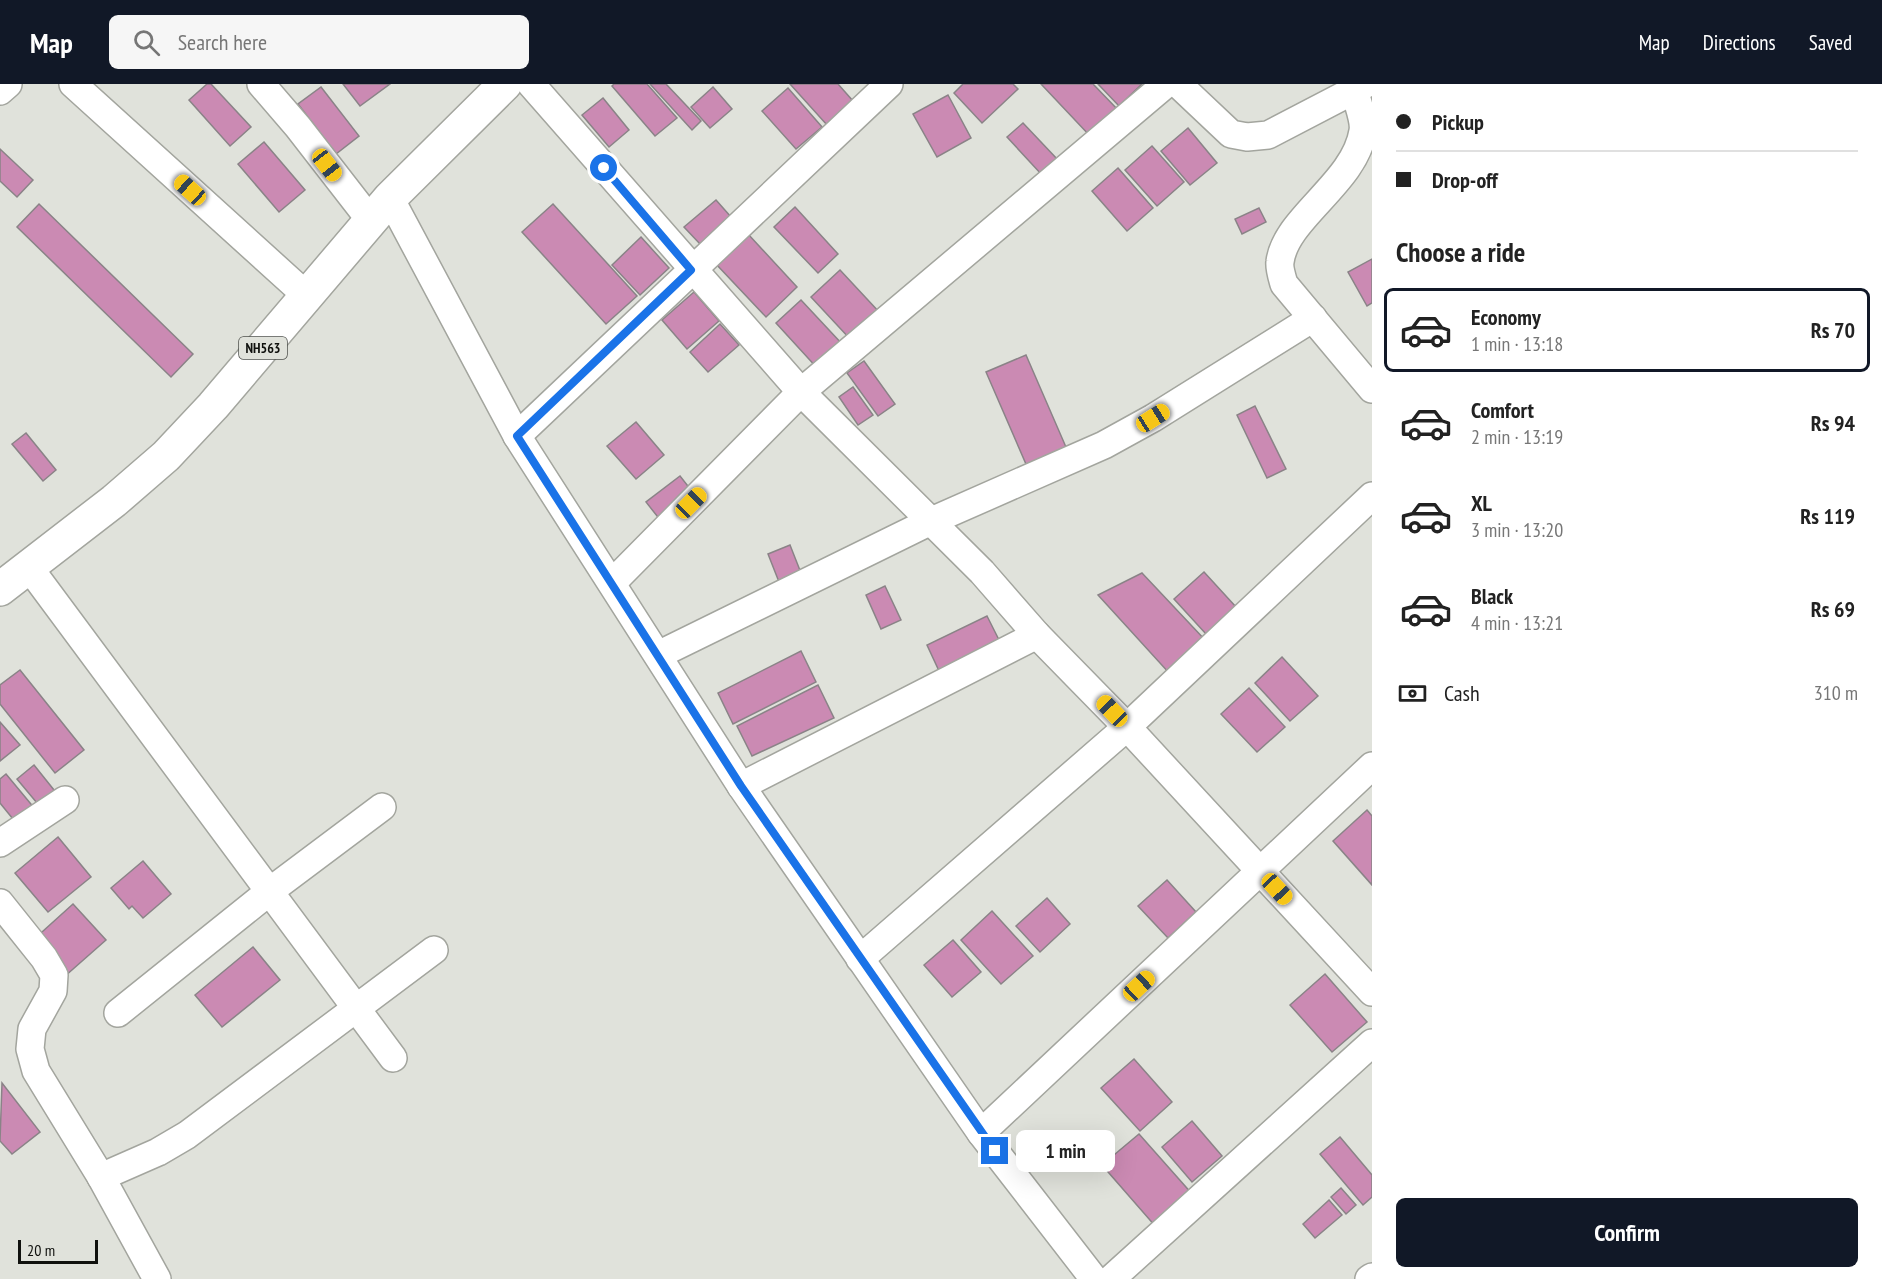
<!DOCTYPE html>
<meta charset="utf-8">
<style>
:root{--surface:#fff;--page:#f6f6f6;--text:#222;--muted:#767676;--line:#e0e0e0;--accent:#111827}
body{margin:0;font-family:"PT Sans Narrow",sans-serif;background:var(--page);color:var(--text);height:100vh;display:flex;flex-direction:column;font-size:22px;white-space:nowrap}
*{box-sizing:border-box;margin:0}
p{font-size:20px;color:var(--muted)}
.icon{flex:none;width:33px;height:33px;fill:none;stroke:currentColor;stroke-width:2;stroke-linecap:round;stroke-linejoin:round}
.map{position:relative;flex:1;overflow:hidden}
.sheet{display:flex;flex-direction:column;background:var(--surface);width:510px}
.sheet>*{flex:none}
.guide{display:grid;align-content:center;height:132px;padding:0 24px;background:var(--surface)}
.scale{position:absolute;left:18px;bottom:15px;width:80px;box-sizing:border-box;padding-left:6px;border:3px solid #10110e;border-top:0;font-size:16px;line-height:21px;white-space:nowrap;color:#10110e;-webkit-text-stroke:4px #e0e2db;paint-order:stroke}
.end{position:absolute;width:27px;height:27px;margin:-14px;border:8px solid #1a73e8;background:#fff;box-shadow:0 0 0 3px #fff}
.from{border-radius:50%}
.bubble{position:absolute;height:42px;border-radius:9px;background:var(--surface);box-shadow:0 6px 24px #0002;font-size:20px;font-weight:600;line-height:42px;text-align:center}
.car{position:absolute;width:18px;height:36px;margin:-18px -9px;border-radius:8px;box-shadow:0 0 4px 2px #0007;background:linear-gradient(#f5c518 24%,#345 0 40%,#f5c518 0 76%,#345 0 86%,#f5c518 0)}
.guide b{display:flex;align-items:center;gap:21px;height:57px;font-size:22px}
.guide b+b{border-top:2px solid var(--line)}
.guide i{width:15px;height:15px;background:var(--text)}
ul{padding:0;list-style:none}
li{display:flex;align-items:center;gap:18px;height:84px;margin:0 12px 9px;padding:0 12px;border:3px solid transparent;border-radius:9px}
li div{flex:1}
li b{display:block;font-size:22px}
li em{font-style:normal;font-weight:600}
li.active{border-color:var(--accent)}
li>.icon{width:54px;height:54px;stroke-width:1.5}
h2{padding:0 24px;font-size:27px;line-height:72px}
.pay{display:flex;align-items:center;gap:15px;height:66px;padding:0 24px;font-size:22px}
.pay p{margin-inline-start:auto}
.cta{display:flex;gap:12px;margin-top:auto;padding:12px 24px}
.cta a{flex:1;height:69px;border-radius:9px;background:var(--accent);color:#fff;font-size:24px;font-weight:600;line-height:69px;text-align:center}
header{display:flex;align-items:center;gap:36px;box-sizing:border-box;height:84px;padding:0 30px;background:var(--accent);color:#fff}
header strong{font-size:28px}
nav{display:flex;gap:33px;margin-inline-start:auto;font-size:21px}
.search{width:420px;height:54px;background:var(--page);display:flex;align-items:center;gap:15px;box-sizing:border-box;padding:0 21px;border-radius:9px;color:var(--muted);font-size:22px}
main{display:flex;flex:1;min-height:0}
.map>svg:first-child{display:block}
.building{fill:#cb8ab3;stroke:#8a8387;stroke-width:1.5}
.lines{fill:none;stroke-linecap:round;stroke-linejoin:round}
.minor-casing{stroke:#a3a59e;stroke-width:30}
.highway-casing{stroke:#a3a59e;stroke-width:36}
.minor{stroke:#fff;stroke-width:27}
.highway{stroke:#fff;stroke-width:33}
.route{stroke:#1a73e8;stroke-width:8}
.labels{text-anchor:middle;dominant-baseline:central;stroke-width:6;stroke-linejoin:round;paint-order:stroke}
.shield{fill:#e0e2db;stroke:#4e504c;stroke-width:1.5}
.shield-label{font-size:14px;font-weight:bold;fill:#10110e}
</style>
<header>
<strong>Map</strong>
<div class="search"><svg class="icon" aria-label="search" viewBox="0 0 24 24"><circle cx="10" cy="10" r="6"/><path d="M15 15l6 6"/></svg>Search here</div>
<nav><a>Map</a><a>Directions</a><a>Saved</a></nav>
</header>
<main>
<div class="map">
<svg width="1372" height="1195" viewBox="0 0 1372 1195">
<rect width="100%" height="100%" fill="#e0e2db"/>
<g class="building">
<path d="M207,0H211L251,43L230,62L189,16Z"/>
<path d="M343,0H390L360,22Z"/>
<path d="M614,0H647L677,34L655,52L612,2Z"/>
<path d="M650,0H666L701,37L692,46Z"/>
<path d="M790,0H838L853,17L827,41Z"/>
<path d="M963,0H1013L1018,5L982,39L954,9Z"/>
<path d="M1041,0H1093L1119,27L1091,53Z"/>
<path d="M1098,0H1142L1119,22Z"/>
<path d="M321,3L359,52L336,70L298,20Z"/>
<path d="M713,3L732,25L710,44L691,23Z"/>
<path d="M788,4L822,43L796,65L762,27Z"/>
<path d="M948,11L971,54L937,73L913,30Z"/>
<path d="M603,14L629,46L609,63L582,31Z"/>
<path d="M1023,39L1058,76L1042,91L1007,53Z"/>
<path d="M1188,44L1217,79L1190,101L1161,67Z"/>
<path d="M264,58L305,106L279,128L238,80Z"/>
<path d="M1152,62L1184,98L1157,122L1125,86Z"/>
<path d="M0,65L33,96L17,113L0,97Z"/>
<path d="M1118,84L1153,124L1127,147L1092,107Z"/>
<path d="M716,116L731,133L700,160L684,143Z"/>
<path d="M39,120L193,270L171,293L17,143Z"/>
<path d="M553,120L637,212L606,240L522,148Z"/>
<path d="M795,123L838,170L818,189L774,143Z"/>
<path d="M1259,124L1266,138L1242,150L1235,135Z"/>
<path d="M748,150L797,203L766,233L716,180Z"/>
<path d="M641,153L669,184L640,211L612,181Z"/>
<path d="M1372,175V219L1367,222L1348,188Z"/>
<path d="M840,186L880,229L851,256L811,213Z"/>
<path d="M694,208L719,237L687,265L662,236Z"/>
<path d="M801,216L843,261L818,285L776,239Z"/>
<path d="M720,240L739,261L708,288L690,268Z"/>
<path d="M1026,271L1069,370L1029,387L986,288Z"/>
<path d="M864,277L895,320L878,332L847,289Z"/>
<path d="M853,303L873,331L858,341L839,313Z"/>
<path d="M1255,322L1286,385L1267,394L1237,331Z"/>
<path d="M636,338L664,371L636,395L607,362Z"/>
<path d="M26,349L56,386L43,397L12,360Z"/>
<path d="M680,392L695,411L661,437L646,418Z"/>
<path d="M790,461L803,494L781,503L768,470Z"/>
<path d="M1204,488L1236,523L1206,550L1174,515Z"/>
<path d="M1142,489L1206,557L1170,590L1098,511Z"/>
<path d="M885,502L901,536L881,545L866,511Z"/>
<path d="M987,532L1001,560L940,589L927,561Z"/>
<path d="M801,567L816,598L733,640L718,609Z"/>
<path d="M1282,573L1318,612L1290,637L1255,599Z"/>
<path d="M20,586L84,666L55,689L0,620V601Z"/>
<path d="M818,601L834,634L752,672L737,642Z"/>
<path d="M1249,604L1285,643L1257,668L1221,630Z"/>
<path d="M0,638L20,661L0,677Z"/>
<path d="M34,681L58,711L42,725L17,695Z"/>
<path d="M6,690L35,725L17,740L0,719V695Z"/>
<path d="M1367,726L1372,732V801L1333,757Z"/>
<path d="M58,753L91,793L48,828L15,789Z"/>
<path d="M143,777L171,810L143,834L132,822L129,825L111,804Z"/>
<path d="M1167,796L1196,828L1168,854L1138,822Z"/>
<path d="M1047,814L1070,840L1040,868L1016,842Z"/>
<path d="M73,820L106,856L64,893L32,857Z"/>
<path d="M992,827L1033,872L1001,900L961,856Z"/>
<path d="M953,856L981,888L952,913L924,881Z"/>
<path d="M253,863L280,896L222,943L195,911Z"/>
<path d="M1325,890L1367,938L1332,968L1290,921Z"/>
<path d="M1134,975L1172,1018L1140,1047L1101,1004Z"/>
<path d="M2,999L40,1048L12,1070L0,1057Z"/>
<path d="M1192,1037L1222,1072L1192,1098L1162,1063Z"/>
<path d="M1139,1050L1193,1111L1156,1143L1102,1081Z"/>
<path d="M1340,1053L1372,1091V1113L1363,1121L1320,1070Z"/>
<path d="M1341,1104L1356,1121L1346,1130L1331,1113Z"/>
<path d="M1329,1116L1342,1131L1315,1154L1303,1140Z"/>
</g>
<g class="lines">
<defs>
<g id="minor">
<path d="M73,0L307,212"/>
<path d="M261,0L298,43L371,137"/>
<path d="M531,0L801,308L982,488L1037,551L1127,643L1372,908"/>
<path d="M1178,0L1231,50L1247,53L1268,51L1366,0"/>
<path d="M0,7L8,0"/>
<path d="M1355,7C1357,19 1365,36 1363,47C1355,99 1285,134 1280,178C1279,184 1282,193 1284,200L1372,305"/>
<path d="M390,114L517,352L741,702L981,1049L1094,1195"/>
<path d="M517,352L889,0"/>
<path d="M28,482L393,974"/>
<path d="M612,499L801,308L1166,0"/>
<path d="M658,571L929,438L1104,361L1153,334L1313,234"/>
<path d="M741,702L1037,551"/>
<path d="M0,759L65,716"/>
<path d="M0,819L44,874L54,891L53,907L32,945L30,965L36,987L101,1093L157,1195"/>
<path d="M860,875L1127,643L1372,412"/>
<path d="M118,929L270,807L382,723"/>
<path d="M981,1049L1372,682"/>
<path d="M101,1093L158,1068L187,1051L434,866"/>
<path d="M1111,1195L1372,959"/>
<path d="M1369,1195L1372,1193"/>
</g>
<path id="highway" d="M0,505L114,417L166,372L213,322L390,114L505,0"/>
</defs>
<use href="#minor" class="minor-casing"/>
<use href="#highway" class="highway-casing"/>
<use href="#minor" class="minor"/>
<use href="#highway" class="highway"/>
</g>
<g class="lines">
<path class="route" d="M604,84L691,186L517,352L741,702L995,1067"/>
</g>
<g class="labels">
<rect class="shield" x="239" y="253" width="48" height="22" rx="4.5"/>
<g class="shield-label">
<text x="263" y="264">NH563</text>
</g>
</g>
</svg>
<div class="scale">20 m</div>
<i class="end from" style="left:604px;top:84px"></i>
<i class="end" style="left:995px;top:1067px"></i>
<div class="bubble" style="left:1016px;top:1046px;width:99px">1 min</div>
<i class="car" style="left:327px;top:81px;rotate:142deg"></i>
<i class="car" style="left:190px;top:106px;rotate:312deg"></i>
<i class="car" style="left:1153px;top:334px;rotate:58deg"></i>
<i class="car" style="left:691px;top:419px;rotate:45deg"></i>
<i class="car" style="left:1112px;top:627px;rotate:316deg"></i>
<i class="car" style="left:1277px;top:805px;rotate:137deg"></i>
<i class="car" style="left:1139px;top:902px;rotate:47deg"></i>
</div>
<section class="sheet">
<div class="guide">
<b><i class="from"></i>Pickup</b>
<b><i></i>Drop-off</b>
</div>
<h2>Choose a ride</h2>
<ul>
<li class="active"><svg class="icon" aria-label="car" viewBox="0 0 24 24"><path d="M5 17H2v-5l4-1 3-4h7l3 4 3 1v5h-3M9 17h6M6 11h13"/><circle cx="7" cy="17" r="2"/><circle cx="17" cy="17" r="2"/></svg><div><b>Economy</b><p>1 min · 13:18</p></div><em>Rs 70</em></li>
<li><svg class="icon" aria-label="car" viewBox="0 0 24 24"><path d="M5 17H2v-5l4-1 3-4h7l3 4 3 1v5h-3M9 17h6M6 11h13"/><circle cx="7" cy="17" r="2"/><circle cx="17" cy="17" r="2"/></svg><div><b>Comfort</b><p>2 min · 13:19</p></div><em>Rs 94</em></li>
<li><svg class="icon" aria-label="car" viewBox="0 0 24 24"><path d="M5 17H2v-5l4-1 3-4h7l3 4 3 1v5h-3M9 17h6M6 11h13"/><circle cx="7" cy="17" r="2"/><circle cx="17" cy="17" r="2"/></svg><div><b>XL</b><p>3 min · 13:20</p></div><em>Rs 119</em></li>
<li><svg class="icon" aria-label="car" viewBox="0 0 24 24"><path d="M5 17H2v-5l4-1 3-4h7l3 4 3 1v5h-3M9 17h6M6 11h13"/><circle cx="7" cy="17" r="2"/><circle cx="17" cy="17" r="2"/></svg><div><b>Black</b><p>4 min · 13:21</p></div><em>Rs 69</em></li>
</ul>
<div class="pay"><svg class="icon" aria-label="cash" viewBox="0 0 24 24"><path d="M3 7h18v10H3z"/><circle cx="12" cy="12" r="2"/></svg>Cash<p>310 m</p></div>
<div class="cta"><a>Confirm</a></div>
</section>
</main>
